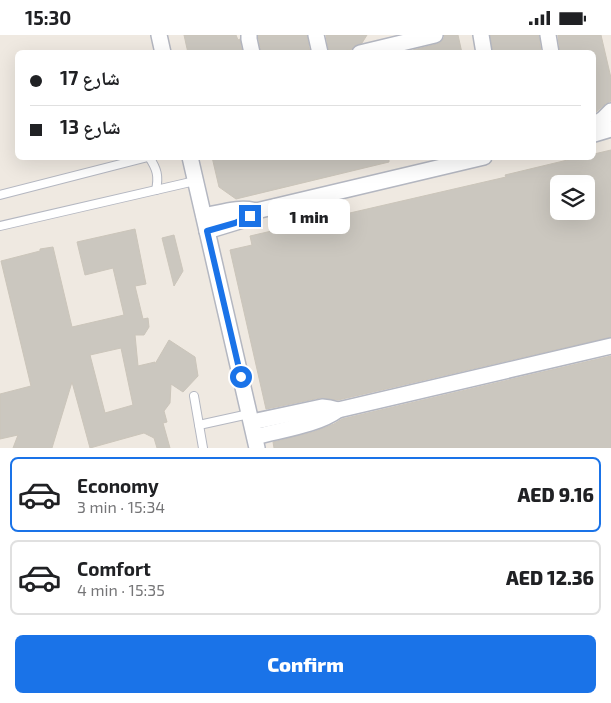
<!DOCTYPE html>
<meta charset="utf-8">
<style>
:root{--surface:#fff;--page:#f6f6f6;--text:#202124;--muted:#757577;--line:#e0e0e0;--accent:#1a73e8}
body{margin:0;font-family:"Exo 2","Noto Naskh Arabic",sans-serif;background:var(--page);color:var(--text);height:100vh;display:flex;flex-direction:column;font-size:19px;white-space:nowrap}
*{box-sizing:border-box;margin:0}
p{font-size:16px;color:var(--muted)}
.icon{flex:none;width:28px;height:28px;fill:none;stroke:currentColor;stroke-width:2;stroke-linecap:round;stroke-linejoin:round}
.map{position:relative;height:413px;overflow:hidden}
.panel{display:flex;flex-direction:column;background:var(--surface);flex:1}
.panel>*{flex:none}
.top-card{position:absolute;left:15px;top:15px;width:581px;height:110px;border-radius:8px;box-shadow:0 5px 20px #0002;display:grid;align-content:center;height:110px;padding:0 15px;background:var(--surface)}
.buttons{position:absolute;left:550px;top:140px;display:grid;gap:10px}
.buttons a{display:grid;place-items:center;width:45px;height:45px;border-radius:8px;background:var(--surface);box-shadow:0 5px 20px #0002;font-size:25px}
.end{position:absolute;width:22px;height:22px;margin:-11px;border:6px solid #1a73e8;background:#fff;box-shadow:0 0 0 2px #fff}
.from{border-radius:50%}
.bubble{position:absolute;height:35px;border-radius:8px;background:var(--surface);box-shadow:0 5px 20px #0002;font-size:16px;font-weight:800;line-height:35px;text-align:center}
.top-card b{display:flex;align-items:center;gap:18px;height:48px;font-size:19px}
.top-card b+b{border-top:1px solid var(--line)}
.top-card i{width:12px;height:12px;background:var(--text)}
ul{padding:9px 0 0;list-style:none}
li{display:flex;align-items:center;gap:15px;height:75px;margin:0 10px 8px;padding:0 5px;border:2px solid var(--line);border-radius:8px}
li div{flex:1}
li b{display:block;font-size:19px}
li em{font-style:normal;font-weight:800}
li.selected{border-color:var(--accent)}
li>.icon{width:45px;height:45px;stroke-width:1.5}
.button{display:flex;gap:10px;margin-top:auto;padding:10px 15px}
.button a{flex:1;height:58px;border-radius:8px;background:var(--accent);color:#fff;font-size:20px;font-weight:800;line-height:58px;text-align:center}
.status{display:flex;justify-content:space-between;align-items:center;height:35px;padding:0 25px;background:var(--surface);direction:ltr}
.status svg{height:14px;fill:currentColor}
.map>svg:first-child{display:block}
.building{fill:#cbc7bf;stroke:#cbc5ba;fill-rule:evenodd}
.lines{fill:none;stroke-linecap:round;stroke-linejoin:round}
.lane-casing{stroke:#b4b7c1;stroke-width:10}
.street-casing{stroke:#b4b7c1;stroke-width:18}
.lane{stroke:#fff;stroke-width:8}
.street{stroke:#fff;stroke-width:15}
.route{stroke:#1a73e8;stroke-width:6}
</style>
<div class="status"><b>15:30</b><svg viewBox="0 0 49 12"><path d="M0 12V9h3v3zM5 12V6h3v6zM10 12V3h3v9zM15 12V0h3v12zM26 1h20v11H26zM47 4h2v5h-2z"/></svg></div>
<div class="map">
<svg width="611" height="413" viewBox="0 0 611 413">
<rect width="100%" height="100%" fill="#efe9e1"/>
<g class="building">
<path d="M184,0H236L238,5L240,4L242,18H188Z"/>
<path d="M258,0H307L310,18H261Z"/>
<path d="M326,0H367L362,8L354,11L352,14L337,18H329Z"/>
<path d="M444,0H458L462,18H413V15L437,9L441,7L444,3Z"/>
<path d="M490,0H539L541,18H493Z"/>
<path d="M558,0H601L611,43V66L605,69L594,79V18H560Z"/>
<path d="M611,115V302L338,365L320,363L266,374L230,215L252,210L250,201L506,142L505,140L580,122H594V119ZM559,149H586V176H559Z"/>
<path d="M212,122H389V127L236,164L219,152Z"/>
<path d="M135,194L146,249L135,251L143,284L148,283L149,292L144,300H135L138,331L155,327V329L169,305L195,322L198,341L183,357L171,349L170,368L164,376L167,387L163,388L170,413H157L154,403L144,398L90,413L72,347L52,413H13L18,400L0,404V359L31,351L1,226L40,216V214L53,212L72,292L124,280L113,233L85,240L77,207ZM121,313L133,370L105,378L90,320Z"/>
<path d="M174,200L183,236L174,251L162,203Z"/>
<path d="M611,321V413H274L273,407L313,397L334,389L342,384Z"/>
</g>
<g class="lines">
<defs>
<g id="lane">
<path d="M149,122C157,134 159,141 156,155"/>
<path d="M0,160L148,122"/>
<path d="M0,191L195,146"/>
<path d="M194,361L203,413"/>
<path d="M199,390L249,379"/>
</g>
<g id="street">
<path d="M159,0L163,18"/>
<path d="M249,0V4L252,18"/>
<path d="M316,0L320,18"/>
<path d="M481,0L484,18"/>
<path d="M548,0L551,18"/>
<path d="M360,18L435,0"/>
<path d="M594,90L603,84L611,76"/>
<path d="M594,99L611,94"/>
<path d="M190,122L257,413"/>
<path d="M204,181C221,178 239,171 256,176"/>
<path d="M207,196L243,185L256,176L484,122"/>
<path d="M252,387L322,372L330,373L338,375"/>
<path d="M255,402C280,395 318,390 338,375L611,311"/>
</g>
</defs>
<use href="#lane" class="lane-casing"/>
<use href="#street" class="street-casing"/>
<use href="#lane" class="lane"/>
<use href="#street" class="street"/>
</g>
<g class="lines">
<path class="route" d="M241,342L207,196L235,188L250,181"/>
</g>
</svg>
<div class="buttons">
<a><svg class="icon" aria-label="layers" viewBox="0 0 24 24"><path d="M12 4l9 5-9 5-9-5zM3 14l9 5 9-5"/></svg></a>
</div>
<i class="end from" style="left:241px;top:342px"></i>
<i class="end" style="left:250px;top:181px"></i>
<div class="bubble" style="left:268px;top:164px;width:82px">1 min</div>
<div class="top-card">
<b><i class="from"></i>شارع 17</b>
<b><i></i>شارع 13</b>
</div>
</div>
<section class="panel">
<ul>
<li class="selected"><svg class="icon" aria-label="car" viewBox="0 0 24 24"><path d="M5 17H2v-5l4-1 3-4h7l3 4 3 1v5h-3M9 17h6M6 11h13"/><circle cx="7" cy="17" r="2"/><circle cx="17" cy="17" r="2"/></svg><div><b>Economy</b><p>3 min · 15:34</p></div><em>AED 9.16</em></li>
<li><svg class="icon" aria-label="car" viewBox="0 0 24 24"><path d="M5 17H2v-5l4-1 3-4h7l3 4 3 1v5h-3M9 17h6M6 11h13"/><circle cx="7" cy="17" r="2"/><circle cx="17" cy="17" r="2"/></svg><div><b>Comfort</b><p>4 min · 15:35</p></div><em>AED 12.36</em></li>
</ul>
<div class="button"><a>Confirm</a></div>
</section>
